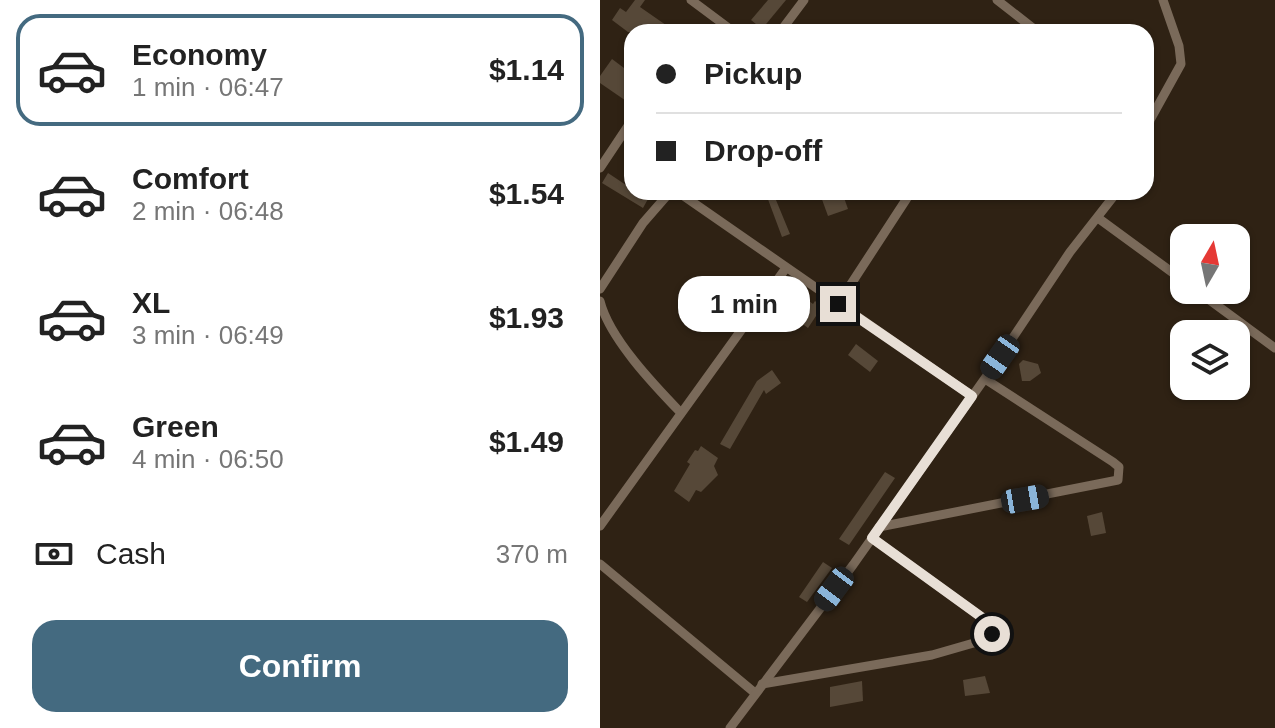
<!DOCTYPE html>
<meta charset="utf-8">
<style>
:root{--surface:#fff;--page:#f6f6f6;--text:#222;--muted:#767676;--line:#e0e0e0;--accent:#446a80}
body{margin:0;font-family:Arial,sans-serif;background:var(--page);color:var(--text);height:100vh;display:flex;flex-direction:column;font-size:30px;white-space:nowrap}
*{box-sizing:border-box;margin:0}
p{font-size:26px;color:var(--muted)}
.icon{flex:none;width:44px;height:44px;fill:none;stroke:currentColor;stroke-width:2;stroke-linecap:round;stroke-linejoin:round}
.map{position:relative;flex:1;overflow:hidden}
.panel{display:flex;flex-direction:column;background:var(--surface);width:600px}
.panel>*{flex:none}
.top-card{position:absolute;left:24px;top:24px;width:530px;height:176px;border-radius:24px;box-shadow:0 2px 6px #0004;display:grid;align-content:center;height:176px;padding:0 32px;background:var(--surface)}
.needle{width:52px;rotate:9deg}
.buttons{position:absolute;left:570px;top:224px;display:grid;gap:16px}
.buttons a{display:grid;place-items:center;width:80px;height:80px;border-radius:16px;background:var(--surface);box-shadow:0 2px 6px #0004;font-size:40px}
.end{position:absolute;width:36px;height:36px;margin:-18px;border:10px solid #e8dfd6;background:#111;box-shadow:0 0 0 4px #111}
.from{border-radius:50%}
.bubble{position:absolute;height:56px;border-radius:24px;background:var(--surface);box-shadow:0 2px 6px #0004;font-size:26px;font-weight:700;line-height:56px;text-align:center}
.car{position:absolute;width:24px;height:48px;margin:-24px -12px;border-radius:10px;box-shadow:0 0 6px 2px #0007;background:linear-gradient(#222 24%,#8ab4d8 0 40%,#222 0 76%,#8ab4d8 0 86%,#222 0)}
.top-card b{display:flex;align-items:center;gap:28px;height:76px;font-size:30px}
.top-card b+b{border-top:2px solid var(--line)}
.top-card i{width:20px;height:20px;background:var(--text)}
ul{padding:14px 0 0;list-style:none}
li{display:flex;align-items:center;gap:24px;height:112px;margin:0 16px 12px;padding:0 16px;border:4px solid transparent;border-radius:24px}
li div{flex:1}
li b{display:block;font-size:30px}
li em{font-style:normal;font-weight:700}
li.current{border-color:var(--accent)}
li>.icon{width:72px;height:72px;stroke-width:1.5}
.pay{display:flex;align-items:center;gap:20px;height:88px;padding:0 32px;font-size:30px}
.pay p{margin-inline-start:auto}
.cta{display:flex;gap:16px;margin-top:auto;padding:16px 32px}
.cta a{flex:1;height:92px;border-radius:24px;background:var(--accent);color:#fff;font-size:32px;font-weight:700;line-height:92px;text-align:center}
main{display:flex;flex:1;min-height:0}
.map>svg:first-child{display:block}
.building{fill:#564838}
.lines{fill:none;stroke-linecap:round;stroke-linejoin:round}
.street{stroke:#7a6a5a;stroke-width:9}
.route{stroke:#e8dfd6;stroke-width:10}
</style>
<main>
<section class="panel">
<ul>
<li class="current"><svg class="icon" aria-label="car" viewBox="0 0 24 24"><path d="M5 17H2v-5l4-1 3-4h7l3 4 3 1v5h-3M9 17h6M6 11h13"/><circle cx="7" cy="17" r="2"/><circle cx="17" cy="17" r="2"/></svg><div><b>Economy</b><p>1 min · 06:47</p></div><em>$1.14</em></li>
<li><svg class="icon" aria-label="car" viewBox="0 0 24 24"><path d="M5 17H2v-5l4-1 3-4h7l3 4 3 1v5h-3M9 17h6M6 11h13"/><circle cx="7" cy="17" r="2"/><circle cx="17" cy="17" r="2"/></svg><div><b>Comfort</b><p>2 min · 06:48</p></div><em>$1.54</em></li>
<li><svg class="icon" aria-label="car" viewBox="0 0 24 24"><path d="M5 17H2v-5l4-1 3-4h7l3 4 3 1v5h-3M9 17h6M6 11h13"/><circle cx="7" cy="17" r="2"/><circle cx="17" cy="17" r="2"/></svg><div><b>XL</b><p>3 min · 06:49</p></div><em>$1.93</em></li>
<li><svg class="icon" aria-label="car" viewBox="0 0 24 24"><path d="M5 17H2v-5l4-1 3-4h7l3 4 3 1v5h-3M9 17h6M6 11h13"/><circle cx="7" cy="17" r="2"/><circle cx="17" cy="17" r="2"/></svg><div><b>Green</b><p>4 min · 06:50</p></div><em>$1.49</em></li>
</ul>
<div class="pay"><svg class="icon" aria-label="cash" viewBox="0 0 24 24"><path d="M3 7h18v10H3z"/><circle cx="12" cy="12" r="2"/></svg>Cash<p>370 m</p></div>
<div class="cta"><a>Confirm</a></div>
</section>
<div class="map">
<svg width="675" height="728" viewBox="0 0 675 728">
<rect width="100%" height="100%" fill="#2f2214"/>
<g class="building">
<path d="M35,0H45L40,7L76,32H28L12,20L20,8L26,12Z"/>
<path d="M168,0H186L162,29L151,20Z"/>
<path d="M12,59L32,74V105L0,83V76Z"/>
<path d="M8,173L32,189V192L48,199L43,208L2,183Z"/>
<path d="M174,192L194,193L176,200L190,234L182,237L166,194Z"/>
<path d="M226,192H242L248,209L228,216L220,194Z"/>
<path d="M209,301L213,304L215,301L222,307L208,328L200,322L205,317L200,314Z"/>
<path d="M256,344L278,361L270,372L248,355Z"/>
<path d="M423,360L438,364L441,373L430,381H422L419,364Z"/>
<path d="M172,370L181,383L166,394L164,390L130,449L120,444L157,381Z"/>
<path d="M101,446L118,458L114,466L118,475L101,492L96,490L89,502L74,491L90,464L87,462L95,450L98,451Z"/>
<path d="M285,472L295,478L249,545L239,539Z"/>
<path d="M502,512L506,533L491,536L487,516Z"/>
<path d="M223,562L232,568L207,602L199,597Z"/>
<path d="M385,676L390,693L365,696L363,680Z"/>
<path d="M262,681L263,701L230,707V687Z"/>
</g>
<g class="lines">
<g class="street">
<path d="M91,0L134,32"/>
<path d="M397,0L438,32"/>
<path d="M180,32L204,0"/>
<path d="M546,144L550,120L581,64L579,46L563,0"/>
<path d="M0,168L32,120"/>
<path d="M78,192L372,396"/>
<path d="M498,218L584,281"/>
<path d="M0,289L43,223L70,192"/>
<path d="M596,290L675,348"/>
<path d="M0,301C9,338 54,385 81,413"/>
<path d="M238,304L311,192"/>
<path d="M0,526L186,268"/>
<path d="M279,527L518,480L519,467L513,462L385,379"/>
<path d="M0,564L155,693"/>
<path d="M162,684L332,655L391,638V624L272,538"/>
<path d="M130,728L253,565L400,357L470,252L517,192"/>
</g>
</g>
<g class="lines">
<path class="route" d="M238,304L372,396L272,538L391,624L392,634"/>
</g>
</svg>
<div class="buttons">
<a><svg class="needle" viewBox="-14 -14 28 28"><path d="M0-13l5 13h-10z" fill="#e53935"/><path d="M0 13l5-13h-10z" fill="#767676"/></svg></a>
<a><svg class="icon" aria-label="layers" viewBox="0 0 24 24"><path d="M12 4l9 5-9 5-9-5zM3 14l9 5 9-5"/></svg></a>
</div>
<i class="end from" style="left:392px;top:634px"></i>
<i class="end" style="left:238px;top:304px"></i>
<div class="bubble" style="left:78px;top:276px;width:132px">1 min</div>
<i class="car" style="left:400px;top:357px;rotate:215deg"></i>
<i class="car" style="left:425px;top:499px;rotate:80deg"></i>
<i class="car" style="left:234px;top:589px;rotate:217deg"></i>
<div class="top-card">
<b><i class="from"></i>Pickup</b>
<b><i></i>Drop-off</b>
</div>
</div>
</main>
